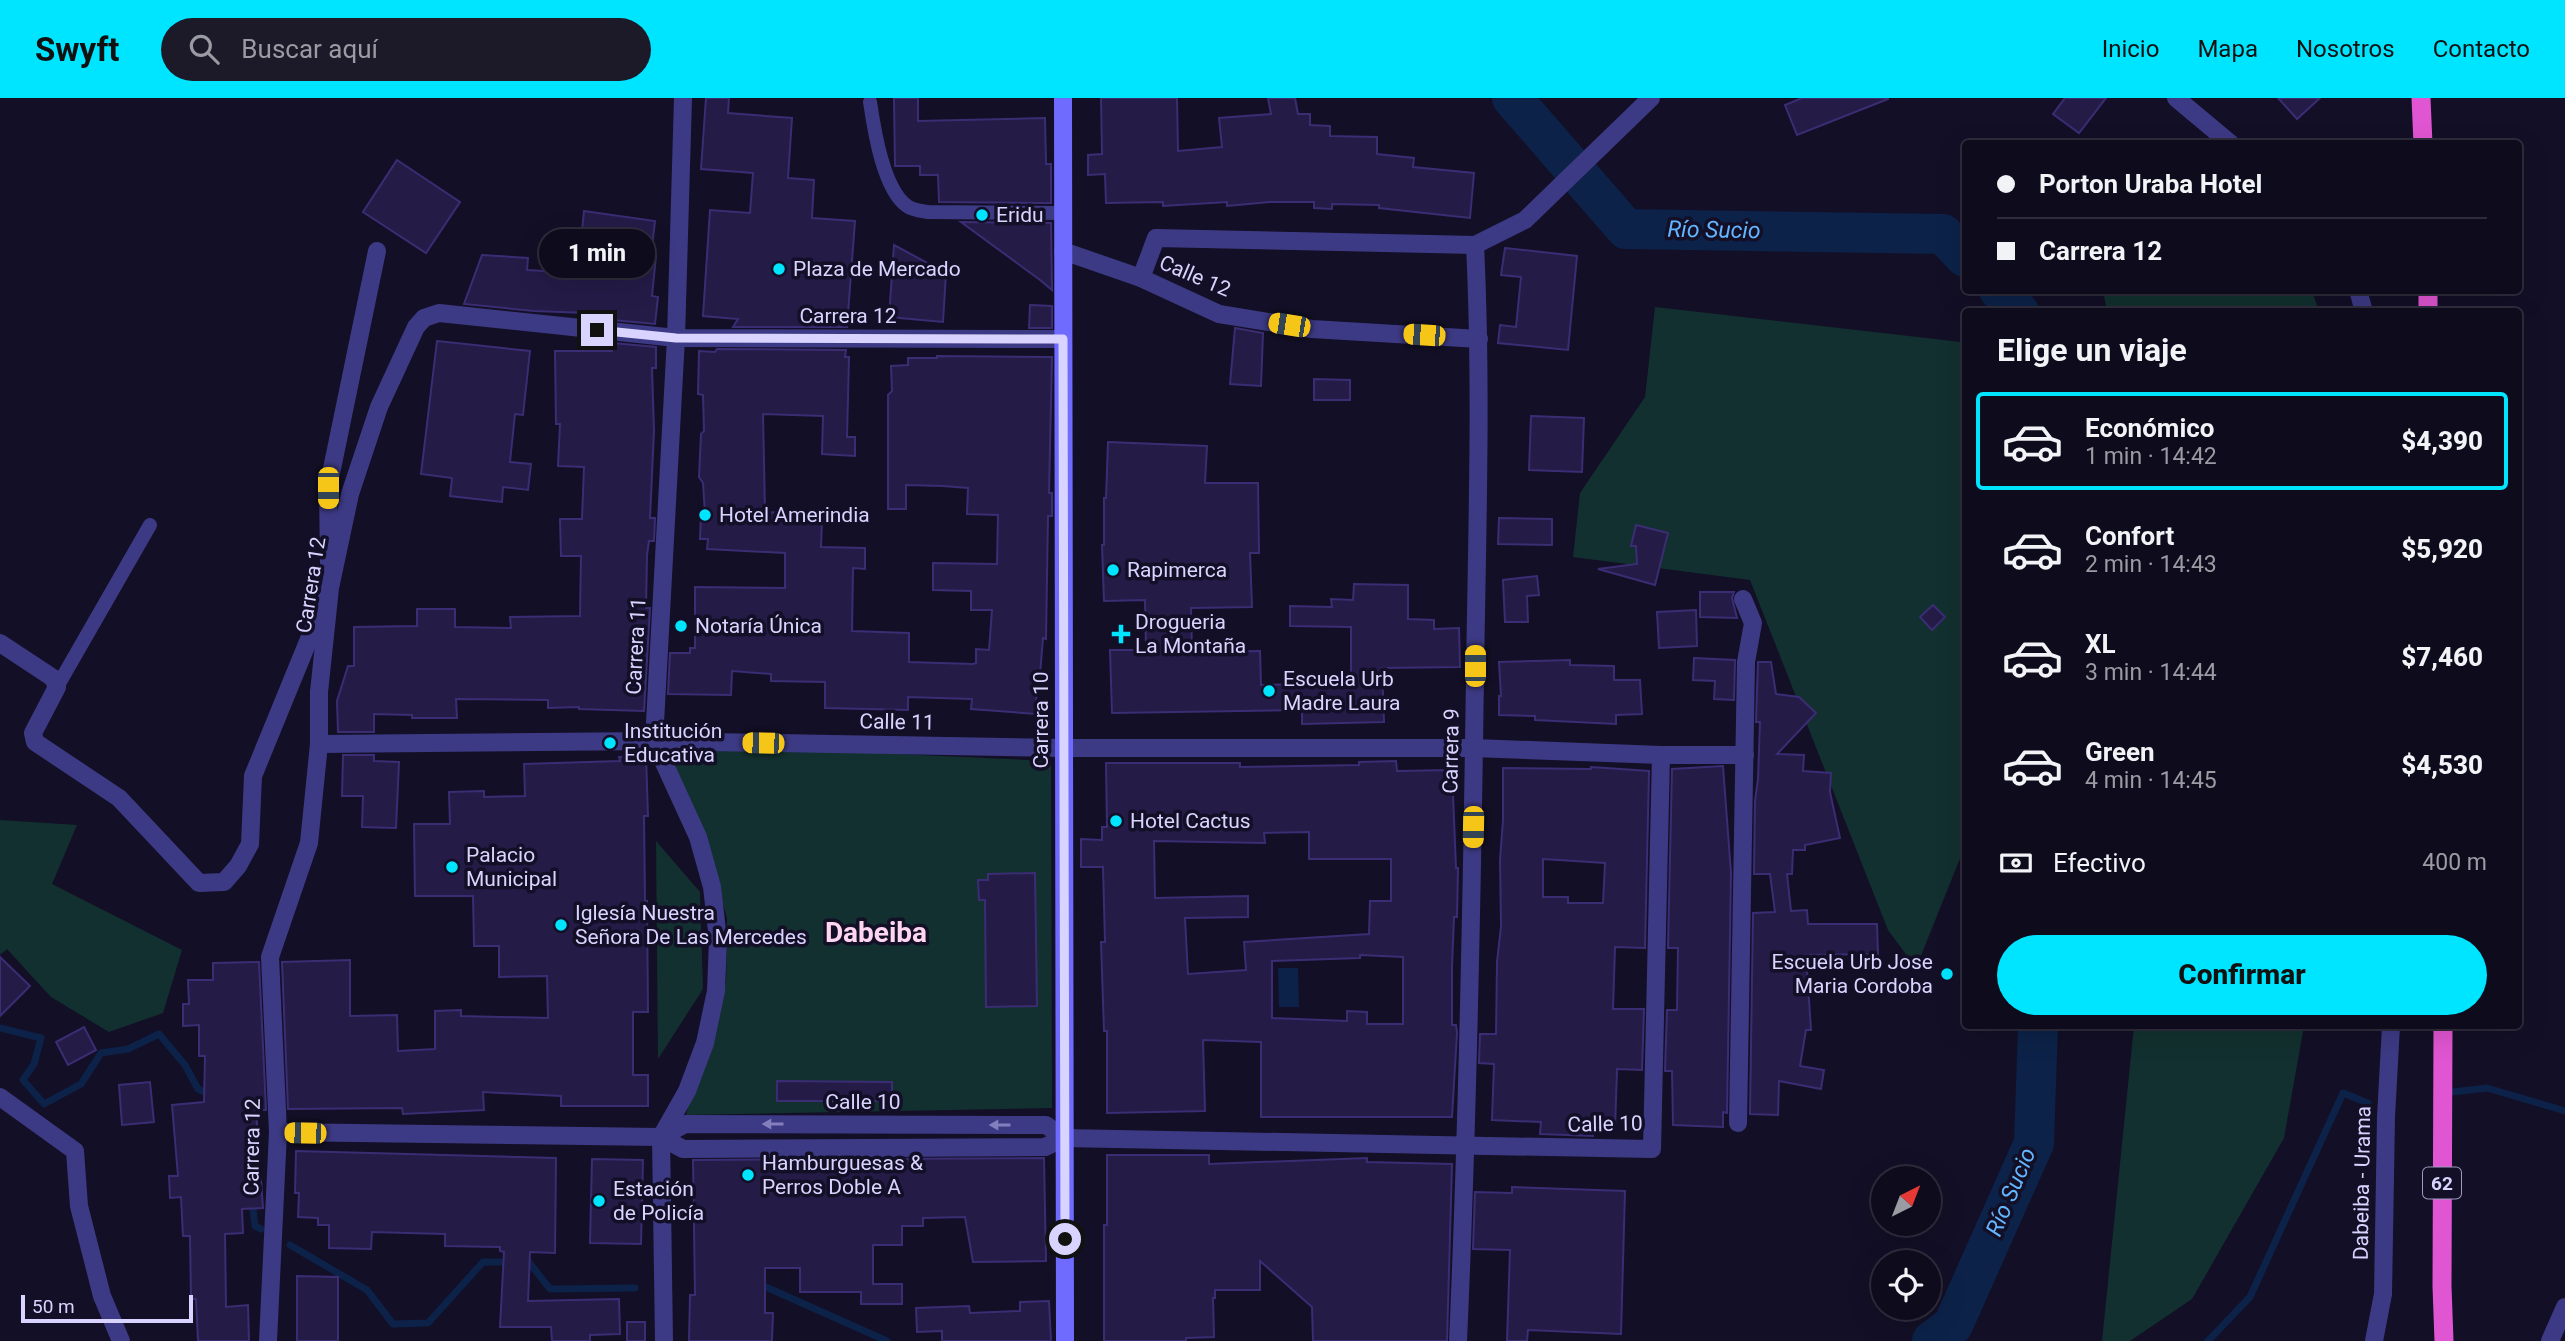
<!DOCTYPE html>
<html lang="es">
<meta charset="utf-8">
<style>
:root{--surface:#0e0b1c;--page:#1c1929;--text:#f1f3f6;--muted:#9b9ba3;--line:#2e2b3b;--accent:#00e5ff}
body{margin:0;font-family:Roboto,sans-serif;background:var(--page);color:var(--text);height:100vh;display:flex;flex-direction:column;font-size:26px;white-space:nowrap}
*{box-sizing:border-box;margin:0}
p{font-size:23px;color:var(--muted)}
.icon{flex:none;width:38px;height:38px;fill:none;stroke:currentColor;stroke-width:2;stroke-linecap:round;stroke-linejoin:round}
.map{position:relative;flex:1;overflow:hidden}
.side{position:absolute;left:1962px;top:210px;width:560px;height:721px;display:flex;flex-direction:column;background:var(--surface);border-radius:7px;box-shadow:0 7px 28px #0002,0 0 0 2px var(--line)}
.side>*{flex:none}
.top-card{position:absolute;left:1962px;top:42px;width:560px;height:154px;border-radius:7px;box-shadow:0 7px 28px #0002,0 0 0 2px var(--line);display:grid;align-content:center;height:154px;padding:0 35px;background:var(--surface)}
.needle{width:46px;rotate:42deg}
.controls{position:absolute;left:1871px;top:1068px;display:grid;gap:14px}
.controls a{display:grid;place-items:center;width:70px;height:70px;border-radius:50%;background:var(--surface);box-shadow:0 7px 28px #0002,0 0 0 2px var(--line);font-size:35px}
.scale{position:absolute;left:21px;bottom:18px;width:172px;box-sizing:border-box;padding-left:7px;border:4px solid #d9d4ff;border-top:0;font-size:19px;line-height:24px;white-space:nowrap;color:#d9d4ff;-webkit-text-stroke:5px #130f26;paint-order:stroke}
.end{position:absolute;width:32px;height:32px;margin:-16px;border:9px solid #d9d4ff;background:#111;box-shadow:0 0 0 4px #111}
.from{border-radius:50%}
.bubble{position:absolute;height:49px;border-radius:24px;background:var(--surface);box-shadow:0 7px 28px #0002,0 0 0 2px var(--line);font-size:23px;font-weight:800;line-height:49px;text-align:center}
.car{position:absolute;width:21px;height:42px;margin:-21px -10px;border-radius:9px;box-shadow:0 0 5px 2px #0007;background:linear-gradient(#f5c518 24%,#345 0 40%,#f5c518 0 76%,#345 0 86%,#f5c518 0)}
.top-card b{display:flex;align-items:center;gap:24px;height:66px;font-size:26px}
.top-card b+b{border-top:2px solid var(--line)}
.top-card i{width:18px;height:18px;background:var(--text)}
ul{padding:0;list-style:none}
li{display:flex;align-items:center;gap:21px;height:98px;margin:0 14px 10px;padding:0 21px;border:4px solid transparent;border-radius:7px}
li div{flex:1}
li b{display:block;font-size:26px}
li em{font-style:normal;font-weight:800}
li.active{border-color:var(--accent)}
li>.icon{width:63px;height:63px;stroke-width:1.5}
h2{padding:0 35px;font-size:32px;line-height:84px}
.pay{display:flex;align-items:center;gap:18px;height:77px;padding:0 35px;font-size:26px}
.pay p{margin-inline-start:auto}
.button{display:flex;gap:14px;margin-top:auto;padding:14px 35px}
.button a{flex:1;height:80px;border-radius:42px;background:var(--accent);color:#111;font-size:28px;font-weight:800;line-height:80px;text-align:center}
header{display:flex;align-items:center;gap:42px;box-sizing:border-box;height:98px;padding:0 35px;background:var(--accent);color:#111}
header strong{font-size:33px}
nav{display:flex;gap:38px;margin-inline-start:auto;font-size:24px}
.search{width:490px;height:63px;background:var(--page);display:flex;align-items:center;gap:18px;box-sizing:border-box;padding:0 24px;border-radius:38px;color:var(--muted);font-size:26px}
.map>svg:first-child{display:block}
.green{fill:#12302f}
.water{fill:#0c2248}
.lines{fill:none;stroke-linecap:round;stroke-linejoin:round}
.stream{stroke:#0c2248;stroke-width:7}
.river{stroke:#0c2248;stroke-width:40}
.building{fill:#241b47;stroke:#3b2d73;stroke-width:2;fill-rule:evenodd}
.service{stroke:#3d3a85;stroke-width:14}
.minor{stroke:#3d3a85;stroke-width:18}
.secondary{stroke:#6f6bff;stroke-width:18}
.trunk{stroke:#e055d1;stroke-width:19}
.oneway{fill:#837fbc}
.route{stroke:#d9d4ff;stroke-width:9}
.poi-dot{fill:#00e5ff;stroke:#130f26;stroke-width:2.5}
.labels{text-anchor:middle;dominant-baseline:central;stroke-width:7;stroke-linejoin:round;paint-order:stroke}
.shield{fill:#130f26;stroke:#9e99be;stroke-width:2}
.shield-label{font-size:19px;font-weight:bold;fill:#d9d4ff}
.poi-label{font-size:21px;fill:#d9d4ff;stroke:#130f26;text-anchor:start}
.street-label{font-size:21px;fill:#d9d4ff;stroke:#130f26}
.water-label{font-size:23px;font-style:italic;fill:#62b6ff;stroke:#130f26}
.district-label{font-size:28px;font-weight:bold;fill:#ffd6f0;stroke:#130f26}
</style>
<header>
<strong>Swyft</strong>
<div class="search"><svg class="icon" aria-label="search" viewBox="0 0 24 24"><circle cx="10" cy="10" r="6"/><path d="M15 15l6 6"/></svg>Buscar aquí</div>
<nav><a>Inicio</a><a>Mapa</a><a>Nosotros</a><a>Contacto</a></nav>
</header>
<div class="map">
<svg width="2565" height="1243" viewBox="0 0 2565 1243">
<rect width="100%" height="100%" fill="#130f26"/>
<g class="green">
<path d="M2103,193H2312L2319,213H2107Z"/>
<path d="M1655,209L1961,244L1965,249V748L1916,870L1888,832L1750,482L1573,459L1580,395L1645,299Z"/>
<path d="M662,645L1051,663L1052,1010L686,1017L704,945L726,885L727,820L707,755Z"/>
<path d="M0,722L77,727L52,786L182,852L163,915L109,934L51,899L7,851L0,857Z"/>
<path d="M656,743L700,794L703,891L658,961Z"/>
<path d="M2134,928H2304L2284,1040L2192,1201L2130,1243H2102Z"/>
</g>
<path class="water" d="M1278,870H1298L1299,909H1279Z"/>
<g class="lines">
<g class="stream">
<path d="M0,930L41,940L34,966L23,982L44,1006L81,986L101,955L128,951L159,936L185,967L198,991L211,997"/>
<path d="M2452,994L2487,990L2565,1013"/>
<path d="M252,1103L255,1128L261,1131"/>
<path d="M290,1147L367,1192L393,1226L428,1225L483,1164H510"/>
<path d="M522,1163H528L550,1191L635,1190"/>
<path d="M766,1189L887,1243"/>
<path d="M2208,1243L2250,1199L2343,995L2368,1005"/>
</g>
<g class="river">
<path d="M1512,0L1626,131L1943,136L1965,159"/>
<path d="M1999,192L2019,214"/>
<path d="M1932,1243L1953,1227L2034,1045L2038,928"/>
</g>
</g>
<g class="building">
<path d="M706,0H729L728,15L792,20L788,80L814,82L812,120L855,123L847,229H733L738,221L703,218L710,112L750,115L753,75L701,71Z"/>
<path d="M894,0H918V23L1045,20L1046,66H1051V105L939,104L938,77H920V68H895Z"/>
<path d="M1101,0H1177L1178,53L1222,49L1219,20L1271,16L1268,0H1295L1298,16H1310V27L1330,28V38L1377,39V56L1414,60L1413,69L1474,75L1470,120L1379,110V107L1332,106V111L1314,110V104H1270L1227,108V104L1163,108V104L1106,105L1105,76L1088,77V57L1102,56Z"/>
<path d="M1802,0H1888V1L1797,37L1785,7Z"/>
<path d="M2065,0H2106L2079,35L2053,16Z"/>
<path d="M2278,0H2320L2297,21Z"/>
<path d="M397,62L460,104L426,155L363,114Z"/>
<path d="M584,113L655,123L651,158H656L652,198L658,199L655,226L613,222V216L534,213L464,206L482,157L528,160L527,172L578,175Z"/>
<path d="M961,124L1051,125L1052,192L1040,182Z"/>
<path d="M894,147L946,175L943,224L889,219Z"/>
<path d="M1505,150L1577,158L1568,252L1498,245L1500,227L1516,229L1521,179L1501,177Z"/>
<path d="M1030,207L1052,208V230H1029Z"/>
<path d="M1235,230L1263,235L1261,288L1230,286Z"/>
<path d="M437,243L530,253L523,317L515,316L510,364L531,366L528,392L503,389L502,404L450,398L452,380L421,376Z"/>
<path d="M613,245L656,249V270H652L654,333L650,420H655L654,443H649L647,457L646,510H650L644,613L579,611V609L548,610V602L456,601L457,620H412V617L374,616V634H338L337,603L348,568H354V529L417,528V511H455V529L511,530L510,519L580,518L581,458H561L560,421H582L584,369L558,368L560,326H556L555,253H612Z"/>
<path d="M717,251L846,252L845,259H849L847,339H855V358L822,356L823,318L763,316L765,414L807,416V421L822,422L821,449L865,450V471L853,470L852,533L909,535V564L973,566L976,565V551L989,552L992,512H971V493L933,492V465L997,466L998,417L967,416L968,390L943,388L906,387V411H888V297L892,293L891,268L908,267V260H937V258L1052,259L1049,395H1052V418H1048L1046,541L1043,540L1040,577H1037L1036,616L971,611L972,601L908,599V612L825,610V584L771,583V576L732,573L731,597L668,596L670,555H690V550H695V489L785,490V455L707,451L708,441H700L701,416H705L703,385L699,379L701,336L704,333L703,297L698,296L699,253L715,254Z"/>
<path d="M1314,281L1350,282V302H1314Z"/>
<path d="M1531,318L1584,320L1582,374L1529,372Z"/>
<path d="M1108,344L1207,348L1205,385H1258L1259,455H1250L1252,509L1191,510L1192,554L1260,553L1261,587L1351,585V529L1290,528V508L1332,509L1331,501L1353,502L1354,486L1408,487V521L1434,522V531L1459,530L1460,569L1382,570L1384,624L1302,626V612L1112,615L1110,552H1146L1145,502L1104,503L1102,447H1104V400H1106Z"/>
<path d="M1499,420L1552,421V447L1498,446Z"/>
<path d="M1636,427L1668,435L1655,487L1598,471L1637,466L1636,448H1631Z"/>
<path d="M1537,478L1539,497L1527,498L1528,524H1505L1503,482Z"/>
<path d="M1700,494H1734L1732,500L1737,520L1700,519Z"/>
<path d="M1933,507L1945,519L1932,532L1920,519Z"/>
<path d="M1696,512L1697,548L1659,550L1657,514Z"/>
<path d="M1694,560L1735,562L1734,602L1714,601L1715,583L1693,582Z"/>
<path d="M1570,562V567L1614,568V582H1640L1642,616L1616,617V626L1535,622V618L1499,617V598H1501L1499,564Z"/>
<path d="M1758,564H1771L1776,596L1799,599L1816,615L1777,656L1804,657L1803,673L1831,675L1830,694L1840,740L1805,747V752H1793L1792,776H1787L1791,813L1807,812L1808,826H1877L1878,856L1806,857L1811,932H1806L1800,968L1824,972L1821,991L1779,983L1778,1017L1750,1016L1753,815L1775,814L1770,776H1754L1755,703L1758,681L1760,624H1756Z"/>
<path d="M343,657H374V663L399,664L396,730L362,729L363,698H342Z"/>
<path d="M646,658L648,718H644L645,803H647L648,914H633V977H648V1008H561V998L483,994L484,1012L403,1016L402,1010L288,1011L282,864L350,862V918L397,917L398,953L435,951V913L461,912V918L548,920L547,878L499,879V848H474L473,798H415L414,726H450L449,694L484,693V699L525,698L524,666L620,663L619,659Z"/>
<path d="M1396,663L1397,673L1452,672L1456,770H1458L1457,819H1454L1452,869V927H1456L1457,935L1452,1019H1261V944L1203,942L1205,1013L1107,1015V933H1104L1101,844H1105L1103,769H1081V741L1102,742V729H1107L1106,665H1240V669L1359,667V664ZM1309,734V761H1391V803H1370L1369,836L1244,844L1246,872L1188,876L1185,820L1248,819V798L1155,800L1154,743L1265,745L1264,735ZM1360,857L1403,859V926H1367V914L1347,913V923L1272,920V863L1360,860Z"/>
<path d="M1723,668L1731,775L1727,1015L1723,1014V1029L1673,1027L1672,973H1665L1667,912H1677L1678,850H1668L1672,671Z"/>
<path d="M1591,669L1649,673L1645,850L1615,849L1613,911H1644L1642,972L1617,971L1615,1031L1593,1030V1038L1540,1036L1541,1024L1492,1022L1494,966L1479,965L1480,936H1496L1497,864L1501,828L1500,762L1503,722V670L1591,671ZM1543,761L1605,765L1603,805H1568V799H1543Z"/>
<path d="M1035,775L1037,908L986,909L985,802H979L978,782H988V776Z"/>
<path d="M0,859L30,888L0,918Z"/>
<path d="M259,864L266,1012H256L263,1110L242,1111L243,1135L225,1136L226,1209L248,1207L249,1243H198L196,1201H191L190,1138H183L181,1099L170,1100L169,1078H178L172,1007L204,1004L205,958H199V927L183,928V906H189L188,882H213V865Z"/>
<path d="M84,929L96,952L68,967L56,944Z"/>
<path d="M777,983L892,984V1003H777Z"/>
<path d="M150,984L154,1024L122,1027L119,987Z"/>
<path d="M296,1053L556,1060L555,1155L530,1154L528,1203L619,1201L620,1236L590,1237V1243H552L551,1229H500L504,1154L500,1153V1149L445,1148V1136L372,1134L371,1151L329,1150V1127H318V1120L298,1119L299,1095H295Z"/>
<path d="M1107,1057H1209V1066L1367,1060V1064L1452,1066L1447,1243H1313L1312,1209L1260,1163V1192H1215V1200H1213L1214,1239L1186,1240V1243H1104V1127H1107Z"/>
<path d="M1044,1060L1046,1163L973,1164L965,1119L923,1120V1128H902V1147H873V1186H902V1206H861V1194H800V1170H765V1215H773L772,1243H689L690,1197H695L693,1062Z"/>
<path d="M592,1061L643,1062L641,1146L590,1145Z"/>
<path d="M1512,1089L1625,1093L1621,1236L1528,1232L1527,1243H1507L1510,1152L1473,1151L1475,1094L1512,1095Z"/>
<path d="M297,1178L338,1179V1243H297Z"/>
<path d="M1049,1203L1051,1243H942V1233L917,1234L916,1210L969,1208L970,1215L1020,1213V1204Z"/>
<rect x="627" y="1224" width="18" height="19"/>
</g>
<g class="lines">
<g class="service">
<path d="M870,4C874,31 883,91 907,108C912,112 922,113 928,114L1063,115"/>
<path d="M57,589L150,427"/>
</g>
<g class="minor">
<path d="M2176,0L2231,46"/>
<path d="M1063,153L1141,180L1219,216L1312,231L1479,241"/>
<path d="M1141,180L1156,140L1475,147L1525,122L1651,0"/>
<path d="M2358,192L2364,214"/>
<path d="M329,465L328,390L377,153"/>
<path d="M0,545L53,580L57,589L33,635L35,644L119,700L199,785L224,784L238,768L250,746L253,678L325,502"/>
<path d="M319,646L654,643L1064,650H1474L1661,657L1652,1051L1064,1040L1045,1049L683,1051L661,1039"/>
<path d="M1661,657H1745"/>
<path d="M0,999L75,1053L79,1108L102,1198L121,1243"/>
<path d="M1738,1025L1746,564L1753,525L1743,501"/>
<path d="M278,1034L661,1039L685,1026L1046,1027L1064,1040"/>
<path d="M268,1243L278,1034L270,859L309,745L319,646V594L330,490L350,396L379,309L416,229L424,220L439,215L676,240L1063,241"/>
<path d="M664,1243L661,1039L687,993L705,945L716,893L718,841L712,789L698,739L654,643L676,240L683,0"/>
<path d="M1458,1243C1468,1021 1472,799 1475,577C1477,434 1482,290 1475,147"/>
<path d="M2374,1243L2383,1196L2386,1019L2391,928"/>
<path d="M2550,1243L2565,1209"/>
</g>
<path class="secondary" d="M1063,0L1065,1243"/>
<g class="trunk">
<path d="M2421,0L2423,46"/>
<path d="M2428,192V214"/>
<path d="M2443,928L2442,1188L2444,1243"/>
</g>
</g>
<defs><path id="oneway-solid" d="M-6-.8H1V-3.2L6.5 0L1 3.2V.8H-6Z" transform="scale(1.75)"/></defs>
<g class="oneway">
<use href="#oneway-solid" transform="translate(773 1026) rotate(-180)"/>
<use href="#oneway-solid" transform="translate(1000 1027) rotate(-180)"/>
</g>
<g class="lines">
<path class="route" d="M597,232L676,240L1063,241L1065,1141"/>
</g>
<g class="poi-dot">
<circle cx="982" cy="117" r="7"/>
<circle cx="779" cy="171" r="7"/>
<circle cx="705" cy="417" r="7"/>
<circle cx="1113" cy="472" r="7"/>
<circle cx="681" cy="528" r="7"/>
<path d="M1117.5 525.5h7v7h7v7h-7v7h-7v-7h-7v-7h7z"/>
<circle cx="1269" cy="593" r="7"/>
<circle cx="610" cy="645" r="7"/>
<circle cx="1116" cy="723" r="7"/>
<circle cx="452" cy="769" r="7"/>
<circle cx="561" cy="827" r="7"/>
<circle cx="1947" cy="876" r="7"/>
<circle cx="748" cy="1077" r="7"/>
<circle cx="599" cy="1103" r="7"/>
</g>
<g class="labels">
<rect class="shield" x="2423" y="1069.5" width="38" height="31" rx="5"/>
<g class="shield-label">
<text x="2442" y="1085">62</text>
</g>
<g class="poi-label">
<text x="996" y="117">Eridu</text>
<text x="793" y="171">Plaza de Mercado</text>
<text x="719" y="417">Hotel Amerindia</text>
<text x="1127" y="472">Rapimerca</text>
<text x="1135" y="524">Drogueria<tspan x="1135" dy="24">La Montaña</tspan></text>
<text x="695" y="528">Notaría Única</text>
<text x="1283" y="581">Escuela Urb<tspan x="1283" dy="24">Madre Laura</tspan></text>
<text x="624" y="633">Institución<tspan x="624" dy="24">Educativa</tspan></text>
<text x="1130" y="723">Hotel Cactus</text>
<text x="466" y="757">Palacio<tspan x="466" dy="24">Municipal</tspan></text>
<text x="575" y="815">Iglesía Nuestra<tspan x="575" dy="24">Señora De Las Mercedes</tspan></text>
<text x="1933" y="864" text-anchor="end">Escuela Urb Jose<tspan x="1933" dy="24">Maria Cordoba</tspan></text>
<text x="762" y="1065">Hamburguesas &amp;<tspan x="762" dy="24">Perros Doble A</tspan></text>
<text x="613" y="1091">Estación<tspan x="613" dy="24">de Policía</tspan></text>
</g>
<g class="street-label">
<text transform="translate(1195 178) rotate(23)">Calle 12</text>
<text x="848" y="218">Carrera 12</text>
<text transform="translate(311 487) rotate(-81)">Carrera 12</text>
<text transform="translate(636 548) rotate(-87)">Carrera 11</text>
<text transform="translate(1041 622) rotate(-90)">Carrera 10</text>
<text transform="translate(897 624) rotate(1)">Calle 11</text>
<text transform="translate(1451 653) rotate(-89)">Carrera 9</text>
<text x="863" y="1004">Calle 10</text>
<text transform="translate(1605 1026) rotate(-1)">Calle 10</text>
<text transform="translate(252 1049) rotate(-89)">Carrera 12</text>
<text transform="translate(2362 1085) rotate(-89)">Dabeiba - Urama</text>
</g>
<g class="water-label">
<text transform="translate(1714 132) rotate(1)">Río Sucio</text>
<text transform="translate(2011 1094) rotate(-67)">Río Sucio</text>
</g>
<g class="district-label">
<text x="876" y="834">Dabeiba</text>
</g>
</g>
</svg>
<div class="controls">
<a><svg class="needle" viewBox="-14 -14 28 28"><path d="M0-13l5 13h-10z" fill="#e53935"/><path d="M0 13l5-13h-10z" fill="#9b9ba3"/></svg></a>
<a><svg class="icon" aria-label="locate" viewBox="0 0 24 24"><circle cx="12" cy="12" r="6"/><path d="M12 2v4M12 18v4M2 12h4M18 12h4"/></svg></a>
</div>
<div class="scale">50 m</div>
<i class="end from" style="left:1065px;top:1141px"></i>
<i class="end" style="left:597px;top:232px"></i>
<div class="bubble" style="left:539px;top:131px;width:116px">1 min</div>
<i class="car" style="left:1289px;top:227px;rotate:279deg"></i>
<i class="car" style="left:1424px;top:237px;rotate:274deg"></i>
<i class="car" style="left:328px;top:390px;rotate:180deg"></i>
<i class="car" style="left:1475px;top:568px;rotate:0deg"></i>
<i class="car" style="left:763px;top:645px;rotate:271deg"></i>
<i class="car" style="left:1473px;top:729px;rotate:181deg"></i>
<i class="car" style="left:305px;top:1035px;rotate:271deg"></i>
<div class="top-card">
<b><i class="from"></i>Porton Uraba Hotel</b>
<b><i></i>Carrera 12</b>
</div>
<section class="side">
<h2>Elige un viaje</h2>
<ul>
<li class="active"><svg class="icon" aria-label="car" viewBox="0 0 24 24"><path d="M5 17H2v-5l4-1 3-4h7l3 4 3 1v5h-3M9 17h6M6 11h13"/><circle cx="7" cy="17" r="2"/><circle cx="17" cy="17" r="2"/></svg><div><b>Económico</b><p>1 min · 14:42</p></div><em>$4,390</em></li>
<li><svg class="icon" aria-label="car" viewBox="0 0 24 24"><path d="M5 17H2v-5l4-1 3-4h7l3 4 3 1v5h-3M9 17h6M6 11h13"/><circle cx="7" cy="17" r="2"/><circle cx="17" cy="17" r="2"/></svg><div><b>Confort</b><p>2 min · 14:43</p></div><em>$5,920</em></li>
<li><svg class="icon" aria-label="car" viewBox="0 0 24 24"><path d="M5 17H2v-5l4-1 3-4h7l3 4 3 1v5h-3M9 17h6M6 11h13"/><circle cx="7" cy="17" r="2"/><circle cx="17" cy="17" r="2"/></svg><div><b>XL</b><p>3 min · 14:44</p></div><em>$7,460</em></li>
<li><svg class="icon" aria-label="car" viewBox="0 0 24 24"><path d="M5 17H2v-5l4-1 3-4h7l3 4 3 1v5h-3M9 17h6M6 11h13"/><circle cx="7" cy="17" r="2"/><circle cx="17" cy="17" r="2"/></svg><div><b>Green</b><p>4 min · 14:45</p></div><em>$4,530</em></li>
</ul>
<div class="pay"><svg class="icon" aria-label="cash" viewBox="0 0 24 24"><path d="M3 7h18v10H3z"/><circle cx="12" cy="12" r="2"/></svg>Efectivo<p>400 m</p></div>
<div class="button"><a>Confirmar</a></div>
</section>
</div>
